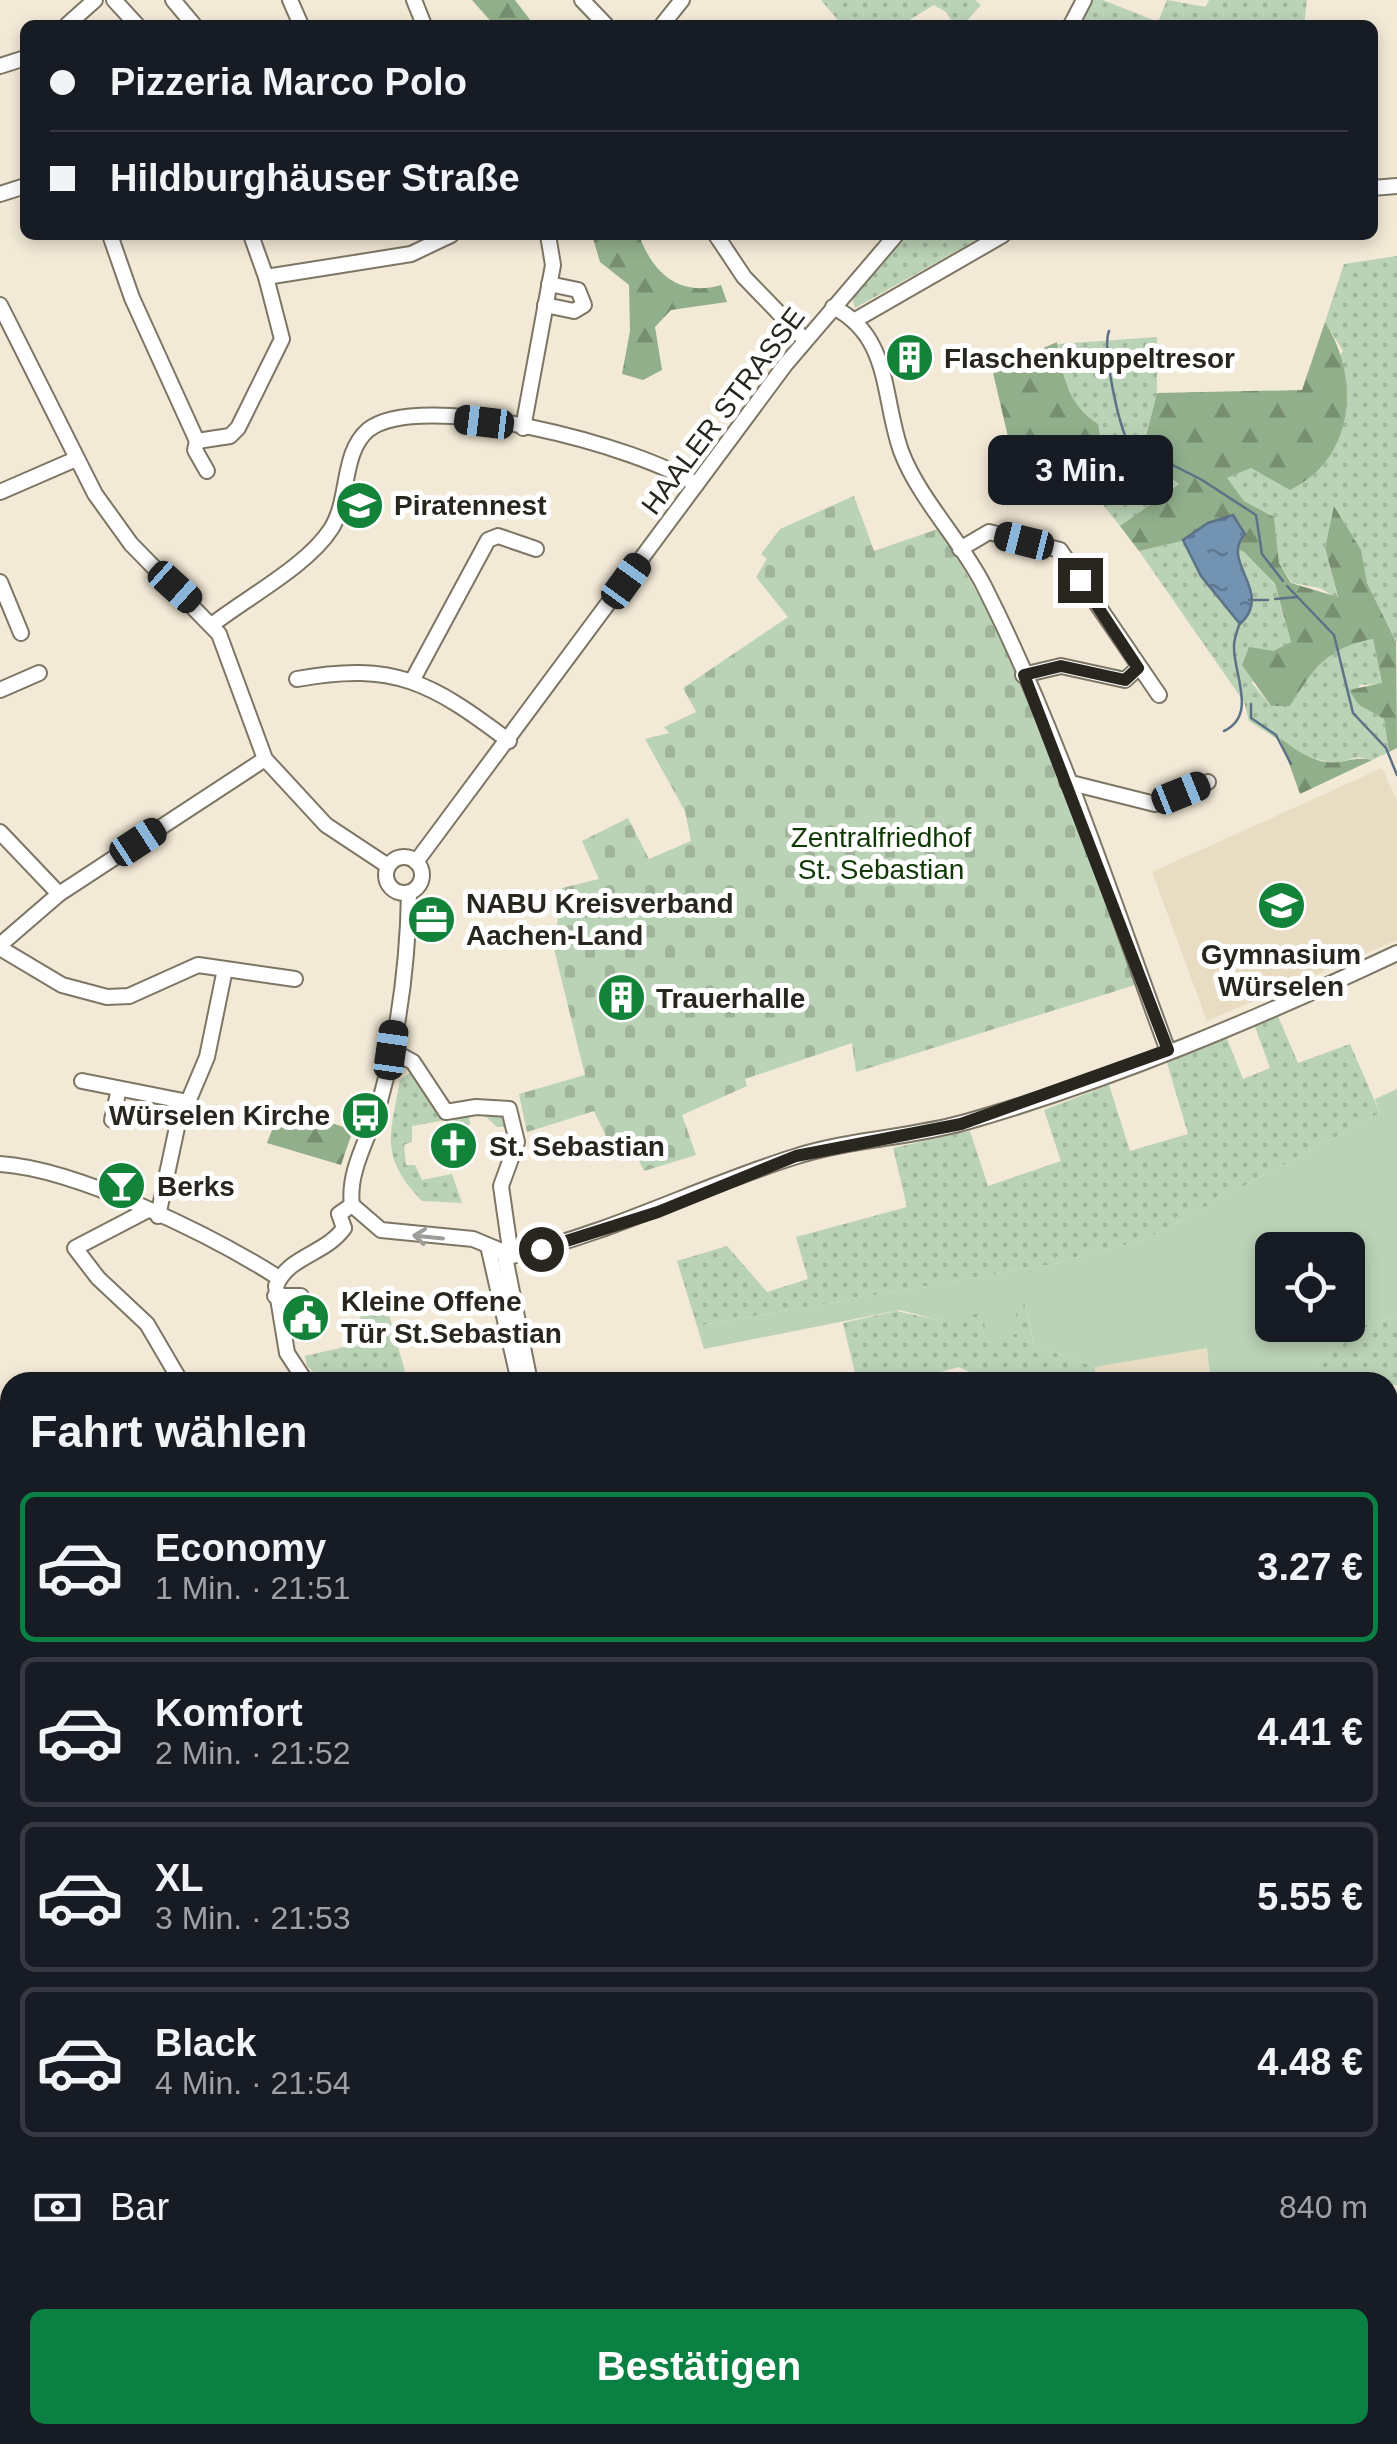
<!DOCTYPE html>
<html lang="de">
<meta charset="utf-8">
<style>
:root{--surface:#171b24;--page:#242831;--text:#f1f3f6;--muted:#9ea1a6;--line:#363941;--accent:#0b8043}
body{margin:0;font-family:Arial,sans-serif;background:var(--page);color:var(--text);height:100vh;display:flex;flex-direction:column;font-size:38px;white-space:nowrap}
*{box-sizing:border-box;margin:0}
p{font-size:32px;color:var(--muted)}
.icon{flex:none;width:55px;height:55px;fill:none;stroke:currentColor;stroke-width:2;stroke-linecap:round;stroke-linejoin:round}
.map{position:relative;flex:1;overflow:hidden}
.side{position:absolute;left:0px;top:1372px;width:1398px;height:1072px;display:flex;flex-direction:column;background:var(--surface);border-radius:30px 30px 0 0;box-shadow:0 5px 15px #0003}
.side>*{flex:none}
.top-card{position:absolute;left:20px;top:20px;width:1358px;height:220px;border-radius:15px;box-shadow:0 5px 15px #0003;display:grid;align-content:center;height:220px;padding:0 30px;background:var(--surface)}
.tools{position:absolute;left:1255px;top:1232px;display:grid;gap:20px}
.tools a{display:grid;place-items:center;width:110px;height:110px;border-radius:15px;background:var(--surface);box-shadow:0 5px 15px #0003;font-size:50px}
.end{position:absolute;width:45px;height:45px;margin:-22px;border:12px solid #29261f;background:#fff;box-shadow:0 0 0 5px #fff}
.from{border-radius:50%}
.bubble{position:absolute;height:70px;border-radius:15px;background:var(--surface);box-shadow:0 5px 15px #0003;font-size:32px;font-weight:600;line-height:70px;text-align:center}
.car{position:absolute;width:30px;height:60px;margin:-30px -15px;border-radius:12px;box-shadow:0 0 8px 2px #0007;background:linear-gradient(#222 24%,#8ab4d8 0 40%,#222 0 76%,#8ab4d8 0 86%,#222 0)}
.top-card b{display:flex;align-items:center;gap:35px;height:95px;font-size:38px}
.top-card b+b{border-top:2px solid var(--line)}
.top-card i{width:25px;height:25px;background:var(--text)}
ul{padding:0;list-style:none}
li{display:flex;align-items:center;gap:30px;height:150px;margin:0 20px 15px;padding:0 10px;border:5px solid var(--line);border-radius:15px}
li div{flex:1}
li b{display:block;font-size:38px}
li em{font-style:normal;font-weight:600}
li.active{border-color:var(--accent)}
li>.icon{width:90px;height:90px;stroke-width:1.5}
h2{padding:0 30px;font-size:45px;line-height:120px}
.pay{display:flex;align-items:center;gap:25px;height:110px;padding:0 30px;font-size:38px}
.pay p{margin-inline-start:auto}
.cta{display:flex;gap:20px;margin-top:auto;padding:20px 30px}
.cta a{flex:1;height:115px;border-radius:15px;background:var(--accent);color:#fff;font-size:40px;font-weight:600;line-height:115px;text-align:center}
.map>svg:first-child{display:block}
.built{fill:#e8dcc3}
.grass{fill:url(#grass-dots)}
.forest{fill:url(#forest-firs)}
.cemetery{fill:url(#cemetery-stones)}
.park{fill:#bad2b5;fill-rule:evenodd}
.water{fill:url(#water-ripples);stroke:#5c7286;stroke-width:2.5}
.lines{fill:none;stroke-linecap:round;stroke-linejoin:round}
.stream{stroke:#5c7286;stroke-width:2.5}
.minor-casing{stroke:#7d7665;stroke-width:18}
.major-casing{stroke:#fff;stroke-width:21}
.minor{stroke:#fff;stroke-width:14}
.major{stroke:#f1b49a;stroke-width:18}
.oneway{stroke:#9f9d9a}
.route{stroke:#29261f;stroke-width:12}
.labels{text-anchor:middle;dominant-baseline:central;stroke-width:10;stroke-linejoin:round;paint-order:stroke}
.poi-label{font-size:28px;font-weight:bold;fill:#29261f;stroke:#fff;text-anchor:start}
.street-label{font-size:28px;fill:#29261f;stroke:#fff}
.park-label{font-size:28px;fill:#113906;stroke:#fff}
</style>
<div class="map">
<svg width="1397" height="2444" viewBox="0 0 1397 2444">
<defs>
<pattern id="grass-dots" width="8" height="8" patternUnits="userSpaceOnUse" patternTransform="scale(2.5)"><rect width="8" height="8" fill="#bad2b5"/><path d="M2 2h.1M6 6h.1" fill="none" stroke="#a0b49b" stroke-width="1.8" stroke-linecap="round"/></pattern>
<pattern id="forest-firs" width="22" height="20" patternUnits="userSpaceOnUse" patternTransform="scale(2.5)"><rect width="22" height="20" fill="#92af8b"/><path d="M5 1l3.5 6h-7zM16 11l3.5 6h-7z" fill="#778e71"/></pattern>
<pattern id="cemetery-stones" width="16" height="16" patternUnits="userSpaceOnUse" patternTransform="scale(2.5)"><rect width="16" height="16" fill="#bad2b5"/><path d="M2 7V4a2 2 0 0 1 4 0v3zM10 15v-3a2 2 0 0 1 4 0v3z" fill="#a0b49b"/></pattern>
<pattern id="water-ripples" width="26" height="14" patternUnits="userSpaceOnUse" patternTransform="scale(2.5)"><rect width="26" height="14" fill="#7293b2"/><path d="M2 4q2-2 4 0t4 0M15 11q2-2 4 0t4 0" fill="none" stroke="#5e7890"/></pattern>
</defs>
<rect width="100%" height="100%" fill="#f2e9d6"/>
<g class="built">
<path d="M1382,768L1397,801V940L1207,1021L1152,872Z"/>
<path d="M1208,1348L1211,1382H1096L1095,1367Z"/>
</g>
<g class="grass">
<path d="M821,0H975L981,5L963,25H954L946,12L934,5L901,25H842Z"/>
<path d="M1093,0H1103L1158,22L1167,0L1206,7L1209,0H1307L1304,25H1080Z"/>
<path d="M908,235H985L855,308L852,298Z"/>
<path d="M1397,256V642H1396L1367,583L1360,550L1335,507L1325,548L1338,599L1320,588L1292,583L1279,563L1274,517L1244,501L1226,478L1251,468L1343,351L1325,322L1344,264Z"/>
<path d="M1157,337V393L1141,456L1179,484L1120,526L1091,490L1016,471L1104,460L1062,378L1058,344Z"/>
<path d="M1208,535L1244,552L1275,585L1291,642L1273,651L1252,683L1271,706H1290C1314,667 1326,648 1373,639L1382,684L1359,685V705L1384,719L1389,752L1372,760L1359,757L1335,763L1305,757L1249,721L1244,702L1139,551Z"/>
<path d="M1278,1016L1298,1063L1350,1044L1380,1113L1144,1240L1053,1264L697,1326L677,1261L727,1246L767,1292L808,1279L796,1237L907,1207L893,1148L970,1131L988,1186L1061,1161L1044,1110L1109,1085L1130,1151L1188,1134L1165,1056L1225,1034L1243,1079L1270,1068L1254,1024Z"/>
<path d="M414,1070L440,1110L495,1112L508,1120L511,1137L507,1127H497L482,1113L469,1116L470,1125L455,1126L451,1119L412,1126V1142L404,1145L406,1165H415L422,1180L452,1174L462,1203L422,1201C379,1156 390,1137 400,1080Z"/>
<path d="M1025,1304L1034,1345L1095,1367L1096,1382H989L959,1367L904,1382H857L843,1323L896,1311L938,1320Z"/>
<path d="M387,1308L408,1382H324L307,1366L305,1356L366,1342L360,1315Z"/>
<path d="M1397,1317V1385L1322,1382L1317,1365L1359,1326Z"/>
</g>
<g class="forest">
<path d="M472,0H515L534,25H494Z"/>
<path d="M592,235H639C653,274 680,297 721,285L727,302L671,310L655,327L662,370L643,380L622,374L630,331L629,285L600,262Z"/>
<path d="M1325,322C1361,379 1355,458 1290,490L1251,468L1227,478L1244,501L1274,517L1279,563L1291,583L1338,597L1325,548L1334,506L1361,550L1367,583L1396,642L1397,748L1389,752L1384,719L1359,705L1349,690L1382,683L1373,639C1326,648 1314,668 1290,706H1271L1242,665L1249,647L1273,651L1291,642L1275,584L1244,552L1208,535L1139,551L1120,526L1179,484L1141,456L1157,393L1302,390Z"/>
<path d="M1057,342C1062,374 1068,406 1098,424L1104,461L1016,471L991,364H1007Z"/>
<path d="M1280,738C1297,751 1316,765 1339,762C1352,760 1359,757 1372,760L1300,794Z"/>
<path d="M288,1115L310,1116L353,1130L341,1165L267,1143L274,1125Z"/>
</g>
<path class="cemetery" d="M854,496L874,551L938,529C1029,663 1079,834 1135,985L856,1072L852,1043L745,1079L747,1086L682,1115L696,1155L644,1171L633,1148L615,1155L594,1111L527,1132L519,1094L585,1075L554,949L562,888L599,879L582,841L628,818L649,859L691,841L685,811L645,739L669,733L664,727L696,712L683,688L788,617L756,577L767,559L761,554L780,529Z"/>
<g class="park">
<path d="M1397,1089V1317L1359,1326L1317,1365L1322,1382H1211L1207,1348L1095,1367L1034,1345L1025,1304L1014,1307L1020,1333L988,1340L982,1313L938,1320L900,1310L704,1349L697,1326L1053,1264L1144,1240L1380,1113L1375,1099ZM1272,1250H1348V1325H1272Z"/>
<path d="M261,2435H490L491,2444H260Z"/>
</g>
<path class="water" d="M1233,515L1245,534C1219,562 1275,592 1240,624L1201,576L1183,540L1208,523Z"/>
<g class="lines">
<g class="stream">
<path d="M1109,331C1102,349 1118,422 1128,442L1202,480L1256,515L1262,554L1283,581"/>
<path d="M1287,586L1334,635L1353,713L1386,748L1397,775"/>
<path d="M1275,599L1297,597"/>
<path d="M1249,600H1268"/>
<path d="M1251,704V718L1276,735L1291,764"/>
<path d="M1224,731C1258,715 1233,673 1234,646C1234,638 1238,629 1240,622"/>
</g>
<defs>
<g id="minor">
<path d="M114,0L137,25"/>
<path d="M173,0L194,25"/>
<path d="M290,0L301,25"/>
<path d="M414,0L424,25"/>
<path d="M582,0L606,25"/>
<path d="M67,25L95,0"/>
<path d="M662,25L682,0"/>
<path d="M1071,25L1084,0"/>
<path d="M0,66L25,58"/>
<path d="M1372,188L1397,186"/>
<path d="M0,194L25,186"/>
<path d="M110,235L132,298L197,441L230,436L238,428L282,339L266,277"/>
<path d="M251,235L266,277L411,254L451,235"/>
<path d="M716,235L744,277L805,340"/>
<path d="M0,305L95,494L131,544L219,634L265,759L326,825L388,866"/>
<path d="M545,305L574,311L584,305L578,290L549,284"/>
<path d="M833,307C891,336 882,397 901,451C919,499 961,540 984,586C1058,732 1111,897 1168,1051"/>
<path d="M857,319L1003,235"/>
<path d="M523,428L553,265L548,235"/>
<path d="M197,441L195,450L207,471"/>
<path d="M0,492L76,459"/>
<path d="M960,549L989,532L1060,550L1159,695"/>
<path d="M0,582L21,633"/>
<path d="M213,624C248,597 308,565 331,529C350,500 341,453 368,430C421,388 643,447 696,485"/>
<path d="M1023,675L1061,666L1125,680L1138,668"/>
<path d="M297,679C395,661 432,683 509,741"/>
<path d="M412,681L488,540L498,536L536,549"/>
<path d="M0,690L39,673"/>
<path d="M1067,782L1155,804L1208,782"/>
<path d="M0,832L59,894"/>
<circle cx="404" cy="875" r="18"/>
<path d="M416,862L785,365L896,235"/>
<path d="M0,945L59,894L265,759"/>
<path d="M0,948L62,985L107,997L129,996L198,965L295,979"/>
<path d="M391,1050L413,1062L446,1112L476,1107L509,1109L517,1142L501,1186L511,1256"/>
<path d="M82,1081L188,1102L207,1057L225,969"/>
<path d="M112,1120L119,1089"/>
<path d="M0,1164C78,1169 213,1236 279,1278"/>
<path d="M352,1205C347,1170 371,1135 380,1101C398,1035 408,961 409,893"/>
<path d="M352,1205L381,1230L473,1239L504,1252L530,1382"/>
<path d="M146,1211L75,1248L98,1278L147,1324L181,1382"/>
<path d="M158,1216L182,1104"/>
<path d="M344,1228L339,1214L352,1205"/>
<path d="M489,1250L517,1373L528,1378"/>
<path d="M508,1257C612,1233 696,1188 794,1157C850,1139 910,1138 966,1122C1113,1080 1259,1018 1397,953"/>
<path d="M275,1296H301"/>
<path d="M306,1382L287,1353L276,1286C289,1255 325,1255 344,1228"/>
<path d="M1388,1434L1397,1433"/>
<path d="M0,1535L10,1554"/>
<path d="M1388,1555L1397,1553"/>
<path d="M0,1588L10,1583"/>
<path d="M0,1632L10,1627"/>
<path d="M10,1747L6,1749L10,1755"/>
<path d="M0,1788L10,1783"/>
<path d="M1388,1798L1397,1808"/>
<path d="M0,1810L10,1809"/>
<path d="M0,2014H10"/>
<path d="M0,2173L10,2169"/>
<path d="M0,2195H10"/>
<path d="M1388,2205L1395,2206"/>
<path d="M0,2243L10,2226"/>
<path d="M1388,2320L1397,2322"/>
<path d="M0,2356L10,2361"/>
<path d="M1388,2369L1397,2371"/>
<path d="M1246,2435V2444"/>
<path d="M226,2444L227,2435"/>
<path d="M693,2444L699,2435"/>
</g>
<g id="major">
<path d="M1388,1895L1397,1889"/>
<path d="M932,2435L949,2444"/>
</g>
</defs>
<use href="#minor" class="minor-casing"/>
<use href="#major" class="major-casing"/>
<use href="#minor" class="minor"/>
<use href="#major" class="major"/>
</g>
<defs><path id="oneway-shaft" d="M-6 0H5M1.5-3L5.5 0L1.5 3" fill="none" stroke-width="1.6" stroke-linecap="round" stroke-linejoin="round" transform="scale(2.5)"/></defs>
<use class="oneway" href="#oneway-shaft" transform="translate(428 1237) rotate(-174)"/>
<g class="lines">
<path class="route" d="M541,1249L658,1212L796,1156L961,1124L1168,1050L1024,675L1061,666L1125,680L1138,668L1080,580"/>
</g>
<defs>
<symbol id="building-disc" viewBox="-11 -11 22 22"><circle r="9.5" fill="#13833a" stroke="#fff"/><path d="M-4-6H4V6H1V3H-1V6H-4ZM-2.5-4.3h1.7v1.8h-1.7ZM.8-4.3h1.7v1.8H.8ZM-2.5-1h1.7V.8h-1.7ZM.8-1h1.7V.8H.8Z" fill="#fff"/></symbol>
<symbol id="school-disc" viewBox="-11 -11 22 22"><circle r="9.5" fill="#13833a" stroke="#fff"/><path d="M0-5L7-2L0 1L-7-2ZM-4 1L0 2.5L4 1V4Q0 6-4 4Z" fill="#fff"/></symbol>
<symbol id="office-disc" viewBox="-11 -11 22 22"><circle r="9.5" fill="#13833a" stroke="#fff"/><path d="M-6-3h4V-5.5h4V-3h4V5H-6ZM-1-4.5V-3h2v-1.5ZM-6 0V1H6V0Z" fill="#fff"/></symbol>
<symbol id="bus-disc" viewBox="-11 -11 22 22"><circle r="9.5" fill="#13833a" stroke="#fff"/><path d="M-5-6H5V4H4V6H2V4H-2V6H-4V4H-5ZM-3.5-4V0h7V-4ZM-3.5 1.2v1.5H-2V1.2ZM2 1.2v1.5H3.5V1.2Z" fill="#fff"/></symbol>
<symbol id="church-disc" viewBox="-11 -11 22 22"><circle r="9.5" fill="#13833a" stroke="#fff"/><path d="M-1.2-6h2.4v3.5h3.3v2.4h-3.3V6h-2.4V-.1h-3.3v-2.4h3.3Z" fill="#fff"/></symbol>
<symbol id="bar-disc" viewBox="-11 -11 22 22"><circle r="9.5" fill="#13833a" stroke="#fff"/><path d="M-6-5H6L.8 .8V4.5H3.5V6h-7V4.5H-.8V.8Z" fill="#fff"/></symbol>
<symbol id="civic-disc" viewBox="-11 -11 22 22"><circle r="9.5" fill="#13833a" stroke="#fff"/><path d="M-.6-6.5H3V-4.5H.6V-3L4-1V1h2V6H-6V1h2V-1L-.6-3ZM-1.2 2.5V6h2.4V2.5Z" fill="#fff"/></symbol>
</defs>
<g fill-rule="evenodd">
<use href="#building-disc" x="882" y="330" width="55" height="55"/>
<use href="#school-disc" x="332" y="478" width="55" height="55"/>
<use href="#school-disc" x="1254" y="878" width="55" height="55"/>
<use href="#office-disc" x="404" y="892" width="55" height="55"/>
<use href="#building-disc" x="594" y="970" width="55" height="55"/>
<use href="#bus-disc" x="338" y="1088" width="55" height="55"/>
<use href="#church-disc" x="426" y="1118" width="55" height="55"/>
<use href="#bar-disc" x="94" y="1158" width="55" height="55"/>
<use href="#civic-disc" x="278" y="1290" width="55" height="55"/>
</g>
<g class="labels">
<g class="poi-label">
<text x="944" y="358">Flaschenkuppeltresor</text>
<text x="394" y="505">Piratennest</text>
<text x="466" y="903">NABU Kreisverband<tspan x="466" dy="32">Aachen-Land</tspan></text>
<text x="1281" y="954" text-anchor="middle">Gymnasium<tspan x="1281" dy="32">Würselen</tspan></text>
<text x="656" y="998">Trauerhalle</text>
<text x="330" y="1115" text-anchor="end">Würselen Kirche</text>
<text x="489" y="1146">St. Sebastian</text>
<text x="157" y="1186">Berks</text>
<text x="341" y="1301">Kleine Offene<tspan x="341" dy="32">Tür St.Sebastian</tspan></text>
</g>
<g class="street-label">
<text transform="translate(723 411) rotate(-53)">HAALER STRASSE</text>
</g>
<g class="park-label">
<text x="881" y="837">Zentralfriedhof<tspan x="881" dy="32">St. Sebastian</tspan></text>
</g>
</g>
</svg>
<div class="tools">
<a><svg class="icon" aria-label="locate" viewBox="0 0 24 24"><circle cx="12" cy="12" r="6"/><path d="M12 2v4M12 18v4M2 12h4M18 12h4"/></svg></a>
</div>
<i class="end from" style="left:541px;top:1249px"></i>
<i class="end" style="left:1080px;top:580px"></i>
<div class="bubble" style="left:988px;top:435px;width:185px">3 Min.</div>
<i class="car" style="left:484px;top:422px;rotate:277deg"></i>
<i class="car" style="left:1024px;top:541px;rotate:284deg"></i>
<i class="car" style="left:626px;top:581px;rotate:36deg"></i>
<i class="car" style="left:175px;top:587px;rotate:132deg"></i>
<i class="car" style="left:1181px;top:793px;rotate:68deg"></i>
<i class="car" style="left:138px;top:842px;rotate:57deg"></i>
<i class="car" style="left:391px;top:1050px;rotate:8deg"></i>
<div class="top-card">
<b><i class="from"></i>Pizzeria Marco Polo</b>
<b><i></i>Hildburghäuser Straße</b>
</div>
<section class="side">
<h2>Fahrt wählen</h2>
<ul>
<li class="active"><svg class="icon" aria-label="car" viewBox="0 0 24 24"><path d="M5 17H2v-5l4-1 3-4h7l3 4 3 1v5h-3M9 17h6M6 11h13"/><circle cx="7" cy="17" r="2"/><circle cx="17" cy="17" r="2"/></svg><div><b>Economy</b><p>1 Min. · 21:51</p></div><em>3.27 €</em></li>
<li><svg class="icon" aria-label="car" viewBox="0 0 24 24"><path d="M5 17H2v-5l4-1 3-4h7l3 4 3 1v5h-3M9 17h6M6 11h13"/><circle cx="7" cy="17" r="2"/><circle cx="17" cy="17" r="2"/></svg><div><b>Komfort</b><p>2 Min. · 21:52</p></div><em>4.41 €</em></li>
<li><svg class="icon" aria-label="car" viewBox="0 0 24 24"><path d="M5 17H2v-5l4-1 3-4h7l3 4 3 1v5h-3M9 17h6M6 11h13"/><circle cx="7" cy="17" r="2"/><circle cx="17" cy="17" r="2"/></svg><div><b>XL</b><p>3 Min. · 21:53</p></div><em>5.55 €</em></li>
<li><svg class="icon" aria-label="car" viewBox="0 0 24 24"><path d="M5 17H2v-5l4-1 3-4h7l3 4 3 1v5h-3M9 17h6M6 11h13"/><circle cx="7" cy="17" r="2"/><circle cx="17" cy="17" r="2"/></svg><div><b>Black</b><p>4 Min. · 21:54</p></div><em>4.48 €</em></li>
</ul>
<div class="pay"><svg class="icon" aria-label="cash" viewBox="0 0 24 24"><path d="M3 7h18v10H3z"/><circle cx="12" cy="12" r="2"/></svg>Bar<p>840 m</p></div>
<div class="cta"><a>Bestätigen</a></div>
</section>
</div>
